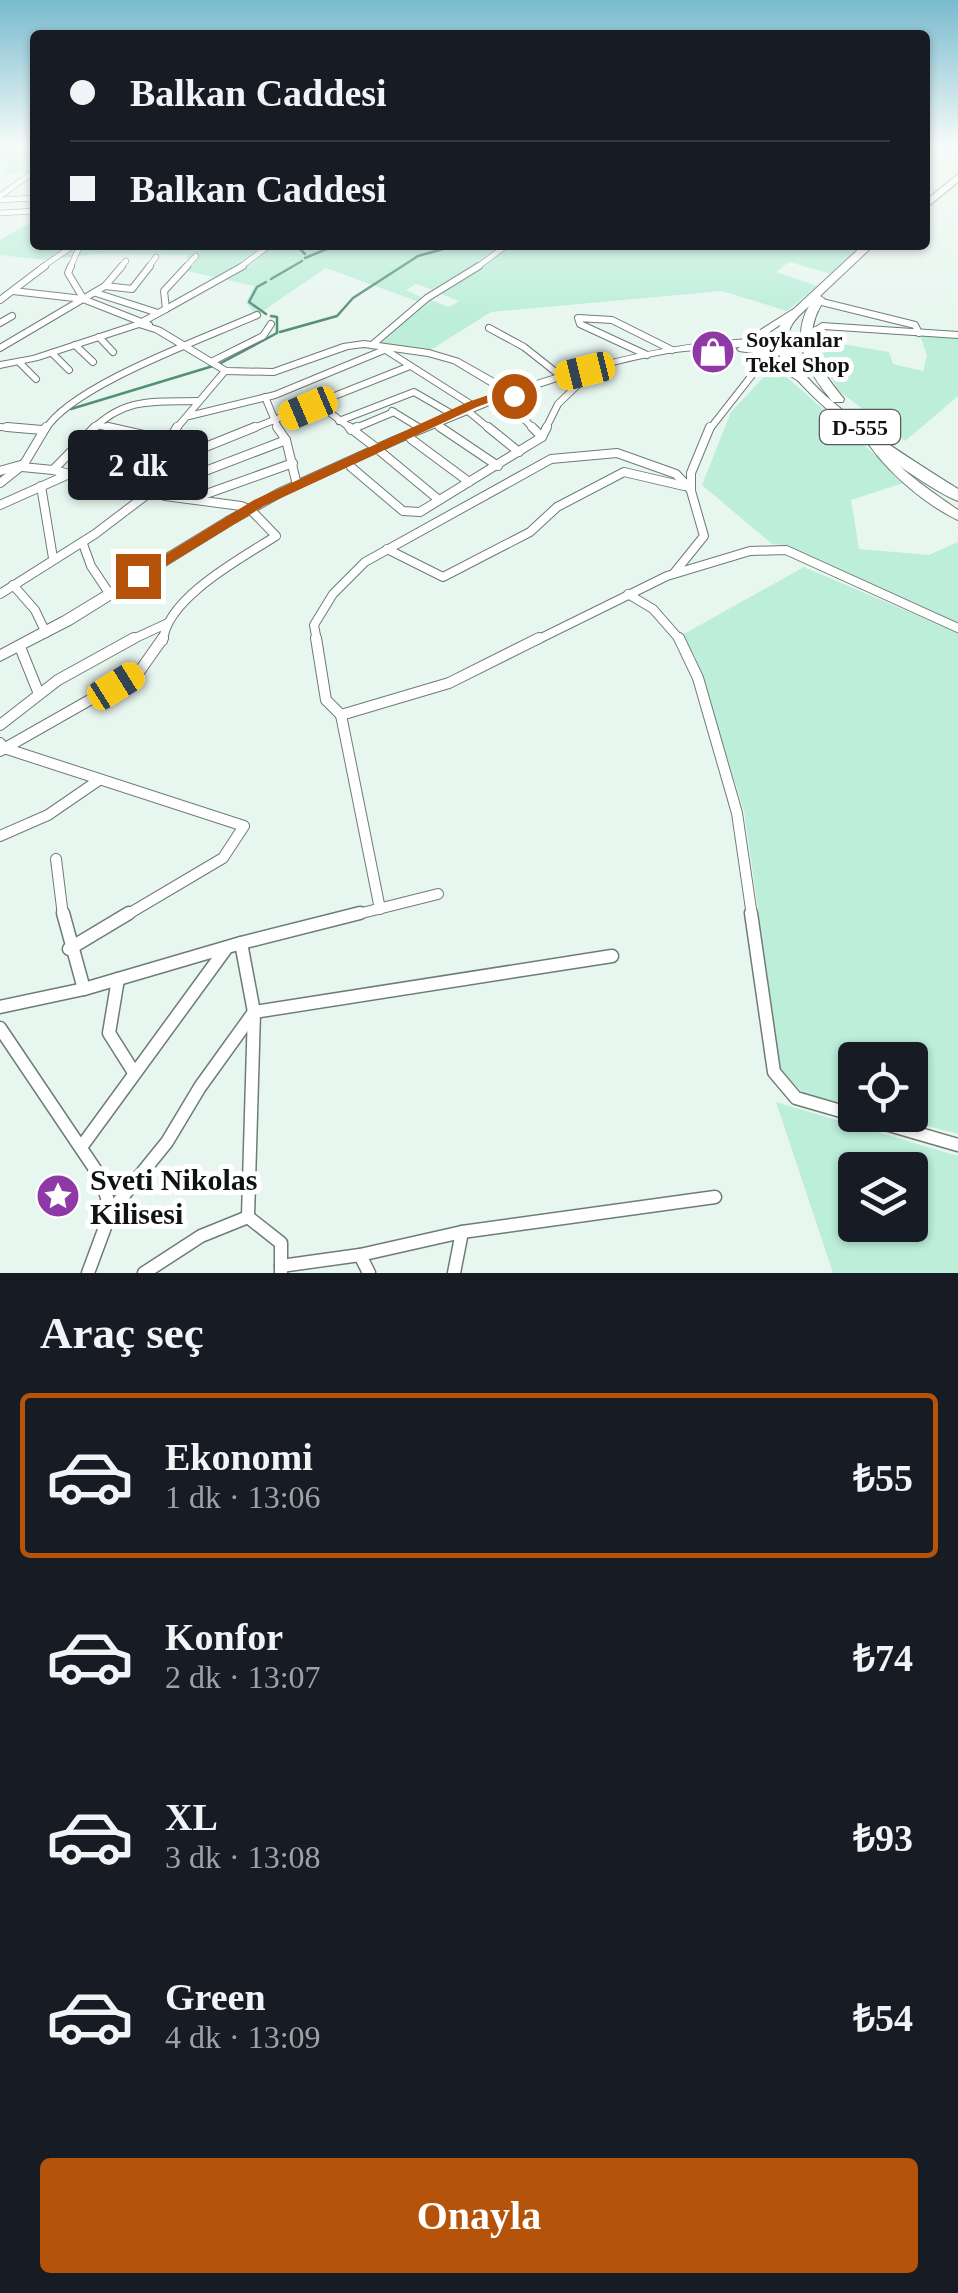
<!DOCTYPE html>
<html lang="tr">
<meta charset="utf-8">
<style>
:root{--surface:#171b24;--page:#20242c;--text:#f1f3f6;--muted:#9ea1a6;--line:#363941;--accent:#b45309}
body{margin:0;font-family:"Times New Roman",serif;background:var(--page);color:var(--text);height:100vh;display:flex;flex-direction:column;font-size:38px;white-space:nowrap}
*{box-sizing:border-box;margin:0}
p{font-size:32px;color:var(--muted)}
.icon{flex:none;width:55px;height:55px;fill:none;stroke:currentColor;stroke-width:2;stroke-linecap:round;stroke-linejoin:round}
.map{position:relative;height:1273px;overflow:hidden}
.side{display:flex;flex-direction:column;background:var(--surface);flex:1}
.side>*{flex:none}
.top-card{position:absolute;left:30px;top:30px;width:900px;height:220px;border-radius:10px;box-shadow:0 2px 8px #0004;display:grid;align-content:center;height:220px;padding:0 40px;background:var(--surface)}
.fabs{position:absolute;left:838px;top:1042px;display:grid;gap:20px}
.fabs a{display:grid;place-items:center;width:90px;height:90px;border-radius:10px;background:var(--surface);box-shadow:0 2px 8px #0004;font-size:50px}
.end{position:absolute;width:45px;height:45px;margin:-22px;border:12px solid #b45309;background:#fff;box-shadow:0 0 0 5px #fff}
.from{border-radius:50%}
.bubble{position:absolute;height:70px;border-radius:10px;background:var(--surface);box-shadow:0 2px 8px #0004;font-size:32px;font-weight:600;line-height:70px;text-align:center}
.car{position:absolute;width:30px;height:60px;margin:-30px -15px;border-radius:12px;box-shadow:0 0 8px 2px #0007;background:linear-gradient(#f5c518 24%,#345 0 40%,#f5c518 0 76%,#345 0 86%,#f5c518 0)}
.top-card b{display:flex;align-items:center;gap:35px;height:95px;font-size:38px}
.top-card b+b{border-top:2px solid var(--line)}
.top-card i{width:25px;height:25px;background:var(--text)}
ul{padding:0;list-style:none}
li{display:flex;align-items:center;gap:30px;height:165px;margin:0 20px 15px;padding:0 20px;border:5px solid transparent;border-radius:10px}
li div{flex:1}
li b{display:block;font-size:38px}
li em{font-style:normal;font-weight:600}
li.selected{border-color:var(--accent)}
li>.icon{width:90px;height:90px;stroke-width:1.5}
h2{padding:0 40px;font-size:45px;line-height:120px}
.primary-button{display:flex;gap:20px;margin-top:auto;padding:20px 40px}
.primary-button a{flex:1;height:115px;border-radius:10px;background:var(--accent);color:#fff;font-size:40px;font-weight:600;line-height:115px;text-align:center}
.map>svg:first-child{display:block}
.green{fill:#bceeda;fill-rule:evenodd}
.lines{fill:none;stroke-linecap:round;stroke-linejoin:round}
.stream{stroke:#558f7a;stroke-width:2.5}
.street-far4-casing{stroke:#6f7b76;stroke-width:6}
.street-far3-casing{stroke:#6f7b76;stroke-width:8}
.street-far2-casing{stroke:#6f7b76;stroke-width:10}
.street-far1-casing{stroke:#6f7b76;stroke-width:12}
.street-casing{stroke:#6f7b76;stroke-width:15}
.secondary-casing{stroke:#6f7b76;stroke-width:2}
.highway-casing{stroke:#6f7b76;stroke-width:2}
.street-far4{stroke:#fff;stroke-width:5}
.street-far3{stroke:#fff;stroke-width:6}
.street-far2{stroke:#fff;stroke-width:8}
.street-far1{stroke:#fff;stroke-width:10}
.street{stroke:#fff;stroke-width:12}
.secondary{fill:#fff;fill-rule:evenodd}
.highway{fill:#fff;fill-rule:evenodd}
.route{fill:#b45309}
.labels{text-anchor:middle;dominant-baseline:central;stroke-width:10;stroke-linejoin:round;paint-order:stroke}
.far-poi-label{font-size:22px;font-weight:bold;fill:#0f1412;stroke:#fff;text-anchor:start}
.shield{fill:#fff;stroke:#575a59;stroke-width:2.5}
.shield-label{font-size:22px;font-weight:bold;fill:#0f1412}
.near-poi-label{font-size:30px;font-weight:bold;fill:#0f1412;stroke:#fff;text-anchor:start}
</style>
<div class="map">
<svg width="958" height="1273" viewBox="0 0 958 1273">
<rect width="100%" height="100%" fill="#e8f6f0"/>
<g class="green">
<path d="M0,143H35V172L2,175L9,160H0Z"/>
<path d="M35,220V245H503L463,276L436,291L416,284L406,290L423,298L419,302L326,268L257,315L246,303L254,286L187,271V255L95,254L44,260L0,255V240Z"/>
<path d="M510,245H863L831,274L789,262L776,272L817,286L787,311L722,291L491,312L429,351L379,343L428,299L449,307L459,301L439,293L467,278Z"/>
<path d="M920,335L958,338V396L905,441L839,391L819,356L830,349V342L889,352L893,364L923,371L927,355Z"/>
<path d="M774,366L906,482L851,500L859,549L929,555L958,542V624L785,545L772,544L702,485L731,412Z"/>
<path d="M804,567L958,633V1134L886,1115H910V1060H855V1107L803,1093L781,1070L744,811L695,656L682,635Z"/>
<path d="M776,1102L958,1156V1273H833ZM855,1170H910V1225H855Z"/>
</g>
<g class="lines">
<g class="stream">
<path d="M296,245L305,254"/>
<path d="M305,258L334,246"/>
<path d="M271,279L302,261"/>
<path d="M266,282L257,287L249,302L266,314"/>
<path d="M280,332L337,316L353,298L418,256L458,245"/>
<path d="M221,363L277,333V317L271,316"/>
<path d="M71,409L213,366"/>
</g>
<defs>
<g id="street-far4">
<path d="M0,196L35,171"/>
<path d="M0,200L35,198"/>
<path d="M0,213L35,211"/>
<path d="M41,268L74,245"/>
<path d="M70,268L78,250L75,245"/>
<path d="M120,268L126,261"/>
<path d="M148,268L156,257"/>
<path d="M185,268L196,256"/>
<path d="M239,268L270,245"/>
<path d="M476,268L507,245"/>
</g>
<g id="street-far3">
<path d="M71,266L68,273L83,298"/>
<path d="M105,286L132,289L150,266"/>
<path d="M13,291L83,299L149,325"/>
<path d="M96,293L158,313"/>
<path d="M0,300L45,266"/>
<path d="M818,301L915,325L919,333"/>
<path d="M166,309L243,266"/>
<path d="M142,322L166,309L164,291L187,266"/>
<path d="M0,323L12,316"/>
<path d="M489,328L524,347L562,377"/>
<path d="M99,337L113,352"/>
<path d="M75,345L93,362"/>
<path d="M372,345L427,298L479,266"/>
<path d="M381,347L472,405"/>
<path d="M0,348L105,286L122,266"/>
<path d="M52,353L69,370"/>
<path d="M647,355L580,324L578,318L612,320L672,350"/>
<path d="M19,362L36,379"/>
<path d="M211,362L263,336L271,324"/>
<path d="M265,397L279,430"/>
<path d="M504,399L535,430"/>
<path d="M392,411L420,428"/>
<path d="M329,412L353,430"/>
<path d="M469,412L491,430"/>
<path d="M189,416L275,395L384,350"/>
<path d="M339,421L414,392L452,414"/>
<path d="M97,425L120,430"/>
<path d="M438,426L444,430"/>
<path d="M0,427L42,430"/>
<path d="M45,430C72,385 206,338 257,315"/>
<path d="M92,430C125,397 154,402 198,401"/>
<path d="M175,430L225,371"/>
<path d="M249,430L410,366"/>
<path d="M351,430L394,412"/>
<path d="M545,430L558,404L589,374"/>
<path d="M709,430L767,356"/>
</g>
<g id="street-far2">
<path d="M7,427L42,430"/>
<path d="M108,427L170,441"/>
<path d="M277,427L286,440L297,485"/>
<path d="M349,427L375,447"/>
<path d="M440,427L498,466"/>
<path d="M488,427L519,452"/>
<path d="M532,427L542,437"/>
<path d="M351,430L357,427"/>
<path d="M411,439L469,482"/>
<path d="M381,452L439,500"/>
<path d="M71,455L148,475"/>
<path d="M351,467L403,511L420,512L542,437L547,427"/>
<path d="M151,469L255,427"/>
<path d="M53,470L95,427"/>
<path d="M0,471L24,464L22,467L53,470L165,496L241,506L251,510L276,536C243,557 166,598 163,641"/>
<path d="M0,483L24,464L46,427"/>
<path d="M41,486L53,558"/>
<path d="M153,491L286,440"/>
<path d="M192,499L293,463"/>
<path d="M0,505L67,475"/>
<path d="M83,544L91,566L109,593"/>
<path d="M387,549L443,577L530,532L557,507L624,472L684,486"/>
<path d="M675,572L704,536L691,491V473L710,427"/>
<path d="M13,585L35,610L46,633"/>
<path d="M0,594L95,534L149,493L156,462L177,427"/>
<path d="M628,594L653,609L681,641"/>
<path d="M129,641L168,623"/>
<path d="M317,641L314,625L333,594L365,562L551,459L617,453L676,474L691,490"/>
<path d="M535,641L667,576L750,551L786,550L958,628"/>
</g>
<g id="street-far1">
<path d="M316,638L326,700L341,715"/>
<path d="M679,638L698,678L737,813L752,916"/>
<path d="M20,647L39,694"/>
<path d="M0,725L58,680L134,638"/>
<path d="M0,743L4,748L244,826L223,858L125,916"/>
<path d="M0,751L139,672L163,638"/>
<path d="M0,836L48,815L99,780"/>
<path d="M56,859L63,916"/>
<path d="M380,909L341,715L449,683L539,638"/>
<path d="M350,916L438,894"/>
</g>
<g id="street">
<path d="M63,913L84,989"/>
<path d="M751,913L774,1072L796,1098L958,1145"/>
<path d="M241,943L360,913"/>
<path d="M69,949L129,913"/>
<path d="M118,979L109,1033L133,1071"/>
<path d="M0,1007L84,989L241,943L254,1012L248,1217"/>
<path d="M0,1028L101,1178L111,1211"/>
<path d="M82,1146L225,950"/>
<path d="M360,1255L369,1273"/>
<path d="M281,1266L360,1255L462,1232L715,1197"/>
<path d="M88,1273L111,1211L167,1142L200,1087L254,1012L612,956"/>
<path d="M144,1273L201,1236L248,1217L281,1243V1273"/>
<path d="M454,1273L462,1232"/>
</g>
<g id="secondary">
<path d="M792,310L799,312L759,339L781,338L786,341L784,343C746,348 707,347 668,353C617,362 567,377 518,394V397L506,398L400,442L286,494L233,524L72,624L0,661V650L62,617L225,518L278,489L393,437L503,393L453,363L428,356L364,347L348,349L274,375L225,374L155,332L139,327L38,360L0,368V362L33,356L139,321L161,328L227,368L273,369L343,344L364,341L429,350L459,359L512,389C589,363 668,343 750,339L751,336Z"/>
<path d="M822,323L958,332V338L824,329L821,331L832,346L830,348L805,351V347L821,344L811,330Z"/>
<path d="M742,346L787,352V356L771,355L808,380L800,382L761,357L760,354L739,351L737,349Z"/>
<path d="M866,429L870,430C892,466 924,486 958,510V520C922,503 880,466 861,432Z"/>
</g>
<g id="highway">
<path d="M958,174V182L925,209V201Z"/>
<path d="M863,245H874L820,296L825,299C798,338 818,367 844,399L843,402H833C810,375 789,341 809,306C799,316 789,323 788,337C783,384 921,465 958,489V501C920,486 783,386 776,346C774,335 779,326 785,317Z"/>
</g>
</defs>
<use href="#street-far4" class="street-far4-casing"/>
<use href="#street-far3" class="street-far3-casing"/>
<use href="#street-far2" class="street-far2-casing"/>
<use href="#street-far1" class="street-far1-casing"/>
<use href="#street" class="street-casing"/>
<use href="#secondary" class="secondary-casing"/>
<use href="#highway" class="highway-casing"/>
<use href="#street-far4" class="street-far4"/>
<use href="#street-far3" class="street-far3"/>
<use href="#street-far2" class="street-far2"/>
<use href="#street-far1" class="street-far1"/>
<use href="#street" class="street"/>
<use href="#secondary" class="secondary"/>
<use href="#highway" class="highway"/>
</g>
<linearGradient id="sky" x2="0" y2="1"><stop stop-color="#79bace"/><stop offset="0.45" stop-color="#f5fbf8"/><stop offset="1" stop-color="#f5fbf8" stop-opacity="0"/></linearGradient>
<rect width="958" height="321" fill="url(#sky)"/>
<path class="route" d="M509,388L518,393V398L507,396L477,407L264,506L143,580L138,582L130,576L254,500L468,402Z"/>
<defs>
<symbol id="shop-disc" viewBox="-11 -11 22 22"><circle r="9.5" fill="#8f39a6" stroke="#fff"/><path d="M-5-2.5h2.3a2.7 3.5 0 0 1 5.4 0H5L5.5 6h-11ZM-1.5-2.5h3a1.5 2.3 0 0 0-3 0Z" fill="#fff"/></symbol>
<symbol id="sight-disc" viewBox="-11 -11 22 22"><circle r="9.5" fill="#8f39a6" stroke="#fff"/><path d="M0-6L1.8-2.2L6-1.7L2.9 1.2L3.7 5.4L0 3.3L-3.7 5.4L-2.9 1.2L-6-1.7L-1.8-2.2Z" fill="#fff"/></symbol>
</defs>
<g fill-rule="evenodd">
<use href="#shop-disc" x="688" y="327" width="50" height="50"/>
<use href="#sight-disc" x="33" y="1171" width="50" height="50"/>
</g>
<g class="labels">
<g class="far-poi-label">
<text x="746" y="339">Soykanlar<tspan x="746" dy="25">Tekel Shop</tspan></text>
</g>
<rect class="shield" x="820" y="410" width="80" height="34" rx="8"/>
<g class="shield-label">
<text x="860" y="427">D-555</text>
</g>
<g class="near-poi-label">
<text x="90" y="1179">Sveti Nikolas<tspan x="90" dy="34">Kilisesi</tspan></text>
</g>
</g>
</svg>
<div class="fabs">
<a><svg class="icon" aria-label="locate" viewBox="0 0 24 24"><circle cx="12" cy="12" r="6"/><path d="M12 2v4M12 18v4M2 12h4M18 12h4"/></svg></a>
<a><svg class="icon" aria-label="layers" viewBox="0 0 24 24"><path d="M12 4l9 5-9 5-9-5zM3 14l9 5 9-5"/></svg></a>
</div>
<i class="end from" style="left:514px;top:396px"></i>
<i class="end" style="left:138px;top:576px"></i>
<div class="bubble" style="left:68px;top:430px;width:140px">2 dk</div>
<i class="car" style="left:585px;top:371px;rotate:256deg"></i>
<i class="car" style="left:308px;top:408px;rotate:247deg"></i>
<i class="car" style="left:116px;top:686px;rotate:58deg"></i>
<div class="top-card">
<b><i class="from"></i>Balkan Caddesi</b>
<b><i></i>Balkan Caddesi</b>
</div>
</div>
<section class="side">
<h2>Araç seç</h2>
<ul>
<li class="selected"><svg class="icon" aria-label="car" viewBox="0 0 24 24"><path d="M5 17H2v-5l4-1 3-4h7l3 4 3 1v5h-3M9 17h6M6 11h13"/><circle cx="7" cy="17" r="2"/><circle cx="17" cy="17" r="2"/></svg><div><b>Ekonomi</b><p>1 dk · 13:06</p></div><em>₺55</em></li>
<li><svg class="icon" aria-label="car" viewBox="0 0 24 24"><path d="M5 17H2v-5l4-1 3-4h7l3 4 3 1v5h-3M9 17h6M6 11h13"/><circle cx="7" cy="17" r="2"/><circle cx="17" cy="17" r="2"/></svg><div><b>Konfor</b><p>2 dk · 13:07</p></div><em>₺74</em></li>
<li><svg class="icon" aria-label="car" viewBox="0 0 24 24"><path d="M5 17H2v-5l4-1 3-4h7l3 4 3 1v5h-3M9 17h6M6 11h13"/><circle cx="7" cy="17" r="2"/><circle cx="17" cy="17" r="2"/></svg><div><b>XL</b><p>3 dk · 13:08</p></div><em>₺93</em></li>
<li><svg class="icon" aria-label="car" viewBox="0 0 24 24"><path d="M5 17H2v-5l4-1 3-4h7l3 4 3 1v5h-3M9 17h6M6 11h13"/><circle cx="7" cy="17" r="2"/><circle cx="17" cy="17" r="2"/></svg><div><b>Green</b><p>4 dk · 13:09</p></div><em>₺54</em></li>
</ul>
<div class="primary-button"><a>Onayla</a></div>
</section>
